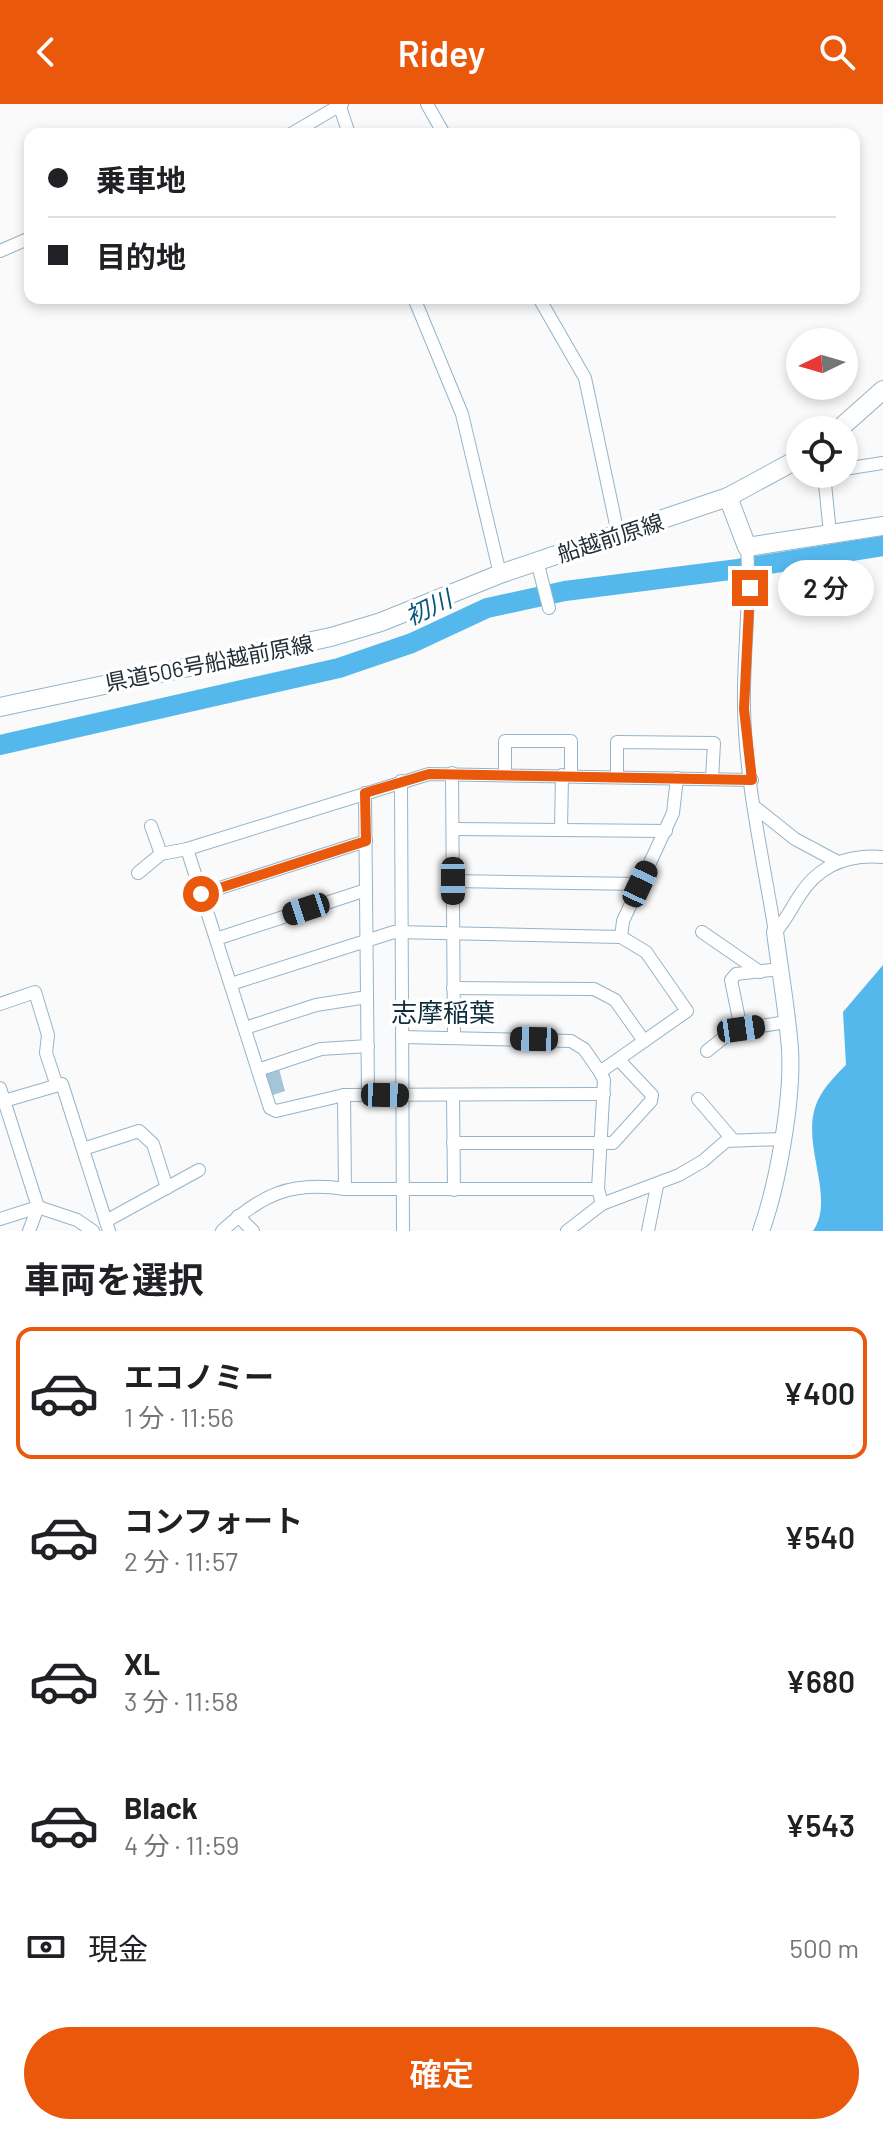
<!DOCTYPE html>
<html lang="ja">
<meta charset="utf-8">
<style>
:root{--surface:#fff;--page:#f6f6f6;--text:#202124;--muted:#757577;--line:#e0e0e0;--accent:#ea580c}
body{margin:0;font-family:Barlow,"Noto Sans JP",sans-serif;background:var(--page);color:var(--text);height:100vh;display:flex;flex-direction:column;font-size:30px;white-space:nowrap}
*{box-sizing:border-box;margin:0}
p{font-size:26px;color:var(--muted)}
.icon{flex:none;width:44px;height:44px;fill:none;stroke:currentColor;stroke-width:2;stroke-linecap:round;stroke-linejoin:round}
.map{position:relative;height:1127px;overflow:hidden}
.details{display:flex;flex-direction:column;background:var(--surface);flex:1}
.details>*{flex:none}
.guide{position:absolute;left:24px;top:24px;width:836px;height:176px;border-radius:16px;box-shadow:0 4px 12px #0003;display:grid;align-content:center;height:176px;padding:0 24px;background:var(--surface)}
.needle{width:52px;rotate:265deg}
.fabs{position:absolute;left:786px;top:224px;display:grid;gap:16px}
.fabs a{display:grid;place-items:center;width:72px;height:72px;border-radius:50%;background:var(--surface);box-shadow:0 4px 12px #0003;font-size:40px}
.end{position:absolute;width:36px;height:36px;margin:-18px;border:10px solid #ea580c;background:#fff;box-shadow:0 0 0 4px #fff}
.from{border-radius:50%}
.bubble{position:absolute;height:56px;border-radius:28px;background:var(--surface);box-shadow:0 4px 12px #0003;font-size:26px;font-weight:600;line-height:56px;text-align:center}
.car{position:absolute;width:24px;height:48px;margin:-24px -12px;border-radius:10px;box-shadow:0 0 6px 2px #0007;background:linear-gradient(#222 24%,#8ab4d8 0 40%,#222 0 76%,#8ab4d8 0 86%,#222 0)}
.guide b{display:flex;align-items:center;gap:28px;height:76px;font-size:30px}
.guide b+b{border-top:2px solid var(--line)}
.guide i{width:20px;height:20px;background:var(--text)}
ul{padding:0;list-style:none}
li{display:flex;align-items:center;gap:24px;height:132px;margin:0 16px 12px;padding:0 8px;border:4px solid transparent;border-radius:16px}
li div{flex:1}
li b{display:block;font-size:30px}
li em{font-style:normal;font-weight:600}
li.active{border-color:var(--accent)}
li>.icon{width:72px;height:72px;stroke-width:1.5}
h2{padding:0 24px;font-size:36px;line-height:96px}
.pay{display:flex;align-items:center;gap:20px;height:88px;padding:0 24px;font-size:30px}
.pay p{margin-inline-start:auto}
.button{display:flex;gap:16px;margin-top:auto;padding:16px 24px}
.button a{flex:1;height:92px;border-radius:48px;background:var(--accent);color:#fff;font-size:32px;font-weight:600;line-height:92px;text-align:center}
header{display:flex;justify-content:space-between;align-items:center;height:104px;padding:0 24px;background:var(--accent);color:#fff;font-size:36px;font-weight:600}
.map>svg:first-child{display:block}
.water{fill:#55b8ed}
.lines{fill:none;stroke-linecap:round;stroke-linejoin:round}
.river{stroke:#55b8ed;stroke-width:20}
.building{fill:#a4c4d7}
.minor-casing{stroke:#95b4c8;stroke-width:14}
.tertiary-casing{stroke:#95b4c8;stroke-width:18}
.secondary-casing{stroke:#95b4c8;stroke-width:20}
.minor{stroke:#fff;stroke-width:12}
.tertiary{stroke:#fff;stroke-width:16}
.secondary{stroke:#fff;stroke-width:18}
.route{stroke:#ea580c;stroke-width:10}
.labels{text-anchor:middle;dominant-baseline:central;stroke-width:7;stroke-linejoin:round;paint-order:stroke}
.street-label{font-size:22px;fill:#232f37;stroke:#fff}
.water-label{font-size:24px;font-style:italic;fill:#05577b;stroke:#fff}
.quarter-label{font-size:26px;fill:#102d3c;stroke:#fff}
</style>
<header><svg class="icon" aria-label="back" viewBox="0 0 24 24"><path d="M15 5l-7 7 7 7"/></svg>Ridey<svg class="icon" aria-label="search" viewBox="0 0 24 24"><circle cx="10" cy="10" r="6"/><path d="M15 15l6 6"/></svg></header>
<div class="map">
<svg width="883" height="1127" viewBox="0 0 883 1127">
<rect width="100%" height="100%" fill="#fafafa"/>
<path class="water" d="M883,861V1127H813C837,1092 798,1038 818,996C824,983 836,971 846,961L843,908Z"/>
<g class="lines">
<path class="river" d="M0,641L339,564L412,539L487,504L565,487L738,465L883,442"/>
</g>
<path class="building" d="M279,965L285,987L270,992L266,970Z"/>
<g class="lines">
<defs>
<g id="minor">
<path d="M339,0L349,30"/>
<path d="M427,0L444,30"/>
<path d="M291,30L342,0"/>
<path d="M0,147L30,134"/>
<path d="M414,194L462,310L500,470"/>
<path d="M539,194L585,274L618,430"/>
<path d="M844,365L883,359"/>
<path d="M824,370L830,429"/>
<path d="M747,443C751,496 743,549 744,602C745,677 763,754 775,828"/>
<path d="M537,457L549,504"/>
<path d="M452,669L454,933"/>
<path d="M505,670V637H571V672"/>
<path d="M617,673V638L714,639L712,675"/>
<path d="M401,677L403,1127"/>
<path d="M365,689L368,991"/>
<path d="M756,704L795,735L838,758"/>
<path d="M151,722L161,750L187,745"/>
<path d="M453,725L666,727"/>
<path d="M561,725L562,671"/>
<path d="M138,769L161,750"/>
<path d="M453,777L640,780"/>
<path d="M201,790L366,737"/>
<path d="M702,828L760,868"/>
<path d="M775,828C786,817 791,804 800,791C819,761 849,750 883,753"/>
<path d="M621,833L623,817L673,709L677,674"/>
<path d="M216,835L366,786"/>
<path d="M780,865L736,870L731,876L741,925L787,918"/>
<path d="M231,880L394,828L621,833L646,848L687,907L600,968L604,976L598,1085L602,1100"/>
<path d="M453,884L594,885L615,896L644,937"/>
<path d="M0,900L35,888L48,931L46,949L56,979"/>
<path d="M245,924L316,901L367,893"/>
<path d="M402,933L571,937L584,945L600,968"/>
<path d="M707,947L738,922"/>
<path d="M258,966L321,945L368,942"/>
<path d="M0,984L38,1103L29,1127"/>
<path d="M604,990L344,991L276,1007L270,1004L187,745L429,670L752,676"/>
<path d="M344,991L345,1085"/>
<path d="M453,991L454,1086"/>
<path d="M698,995L733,1036"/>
<path d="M4,997L62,980L109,1127"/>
<path d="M453,1039H613L651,997L652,991L619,956"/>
<path d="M83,1045L139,1027L153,1040L167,1084"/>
<path d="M238,1112L253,1127"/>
<path d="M0,1115L38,1103L77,1116L93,1127"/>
<path d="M106,1117L199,1066"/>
<path d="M222,1127C262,1090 291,1077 345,1085H598"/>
<path d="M567,1127L602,1100L679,1071L703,1057L726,1037L781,1035"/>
<path d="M648,1127L657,1082"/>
</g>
<path id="tertiary" d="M761,1127C778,1080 793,994 790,945C787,906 780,867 775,828"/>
<g id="secondary">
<path d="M838,326L883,286"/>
<path d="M728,393L747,443L883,422"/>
<path d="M0,603L331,533L381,518L500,470L728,393L800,354"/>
</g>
</defs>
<use href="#minor" class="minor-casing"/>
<use href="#tertiary" class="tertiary-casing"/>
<use href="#secondary" class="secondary-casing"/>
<use href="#minor" class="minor"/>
<use href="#tertiary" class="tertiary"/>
<use href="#secondary" class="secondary"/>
</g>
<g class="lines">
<path class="route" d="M201,790L366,737L365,689L429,670L752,676L744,605L750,484"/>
</g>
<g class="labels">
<g class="street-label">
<text transform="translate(610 433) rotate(-18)">船越前原線</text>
<text transform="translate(209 558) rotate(-11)">県道506号船越前原線</text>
</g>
<g class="water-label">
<text transform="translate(428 503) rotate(-25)">初川</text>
</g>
<g class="quarter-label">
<text x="443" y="907">志摩稲葉</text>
</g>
</g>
</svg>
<div class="fabs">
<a><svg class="needle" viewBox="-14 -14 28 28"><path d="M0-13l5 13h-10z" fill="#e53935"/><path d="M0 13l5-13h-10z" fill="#757577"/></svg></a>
<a><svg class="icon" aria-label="locate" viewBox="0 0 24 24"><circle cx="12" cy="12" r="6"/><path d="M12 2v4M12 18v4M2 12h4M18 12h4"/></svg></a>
</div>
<i class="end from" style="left:201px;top:790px"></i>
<i class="end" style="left:750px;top:484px"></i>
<div class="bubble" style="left:778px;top:456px;width:96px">2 分</div>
<i class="car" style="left:453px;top:777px;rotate:180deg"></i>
<i class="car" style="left:640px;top:780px;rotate:25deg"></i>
<i class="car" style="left:306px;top:805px;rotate:252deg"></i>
<i class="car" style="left:741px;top:925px;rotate:82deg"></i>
<i class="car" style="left:534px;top:935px;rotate:271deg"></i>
<i class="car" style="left:385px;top:991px;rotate:91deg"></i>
<div class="guide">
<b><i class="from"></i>乗車地</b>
<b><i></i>目的地</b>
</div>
</div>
<section class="details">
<h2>車両を選択</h2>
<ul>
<li class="active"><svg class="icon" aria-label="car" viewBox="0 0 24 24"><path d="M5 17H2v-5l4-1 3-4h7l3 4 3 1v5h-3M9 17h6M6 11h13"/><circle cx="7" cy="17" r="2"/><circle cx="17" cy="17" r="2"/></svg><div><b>エコノミー</b><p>1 分 · 11:56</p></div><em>¥400</em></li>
<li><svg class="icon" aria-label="car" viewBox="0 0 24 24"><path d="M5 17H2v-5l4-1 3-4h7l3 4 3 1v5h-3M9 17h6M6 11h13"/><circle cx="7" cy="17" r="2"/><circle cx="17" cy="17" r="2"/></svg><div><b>コンフォート</b><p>2 分 · 11:57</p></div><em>¥540</em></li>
<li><svg class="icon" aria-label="car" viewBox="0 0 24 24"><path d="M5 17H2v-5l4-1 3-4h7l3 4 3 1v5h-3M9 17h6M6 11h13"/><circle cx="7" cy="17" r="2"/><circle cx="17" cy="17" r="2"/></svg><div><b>XL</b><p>3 分 · 11:58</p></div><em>¥680</em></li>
<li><svg class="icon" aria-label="car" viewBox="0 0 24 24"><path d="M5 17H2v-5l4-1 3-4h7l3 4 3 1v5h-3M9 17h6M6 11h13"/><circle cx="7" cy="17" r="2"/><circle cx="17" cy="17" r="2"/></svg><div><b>Black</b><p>4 分 · 11:59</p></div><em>¥543</em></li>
</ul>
<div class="pay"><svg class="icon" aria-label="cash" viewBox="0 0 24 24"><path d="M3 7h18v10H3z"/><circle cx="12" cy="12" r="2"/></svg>現金<p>500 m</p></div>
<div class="button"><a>確定</a></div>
</section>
